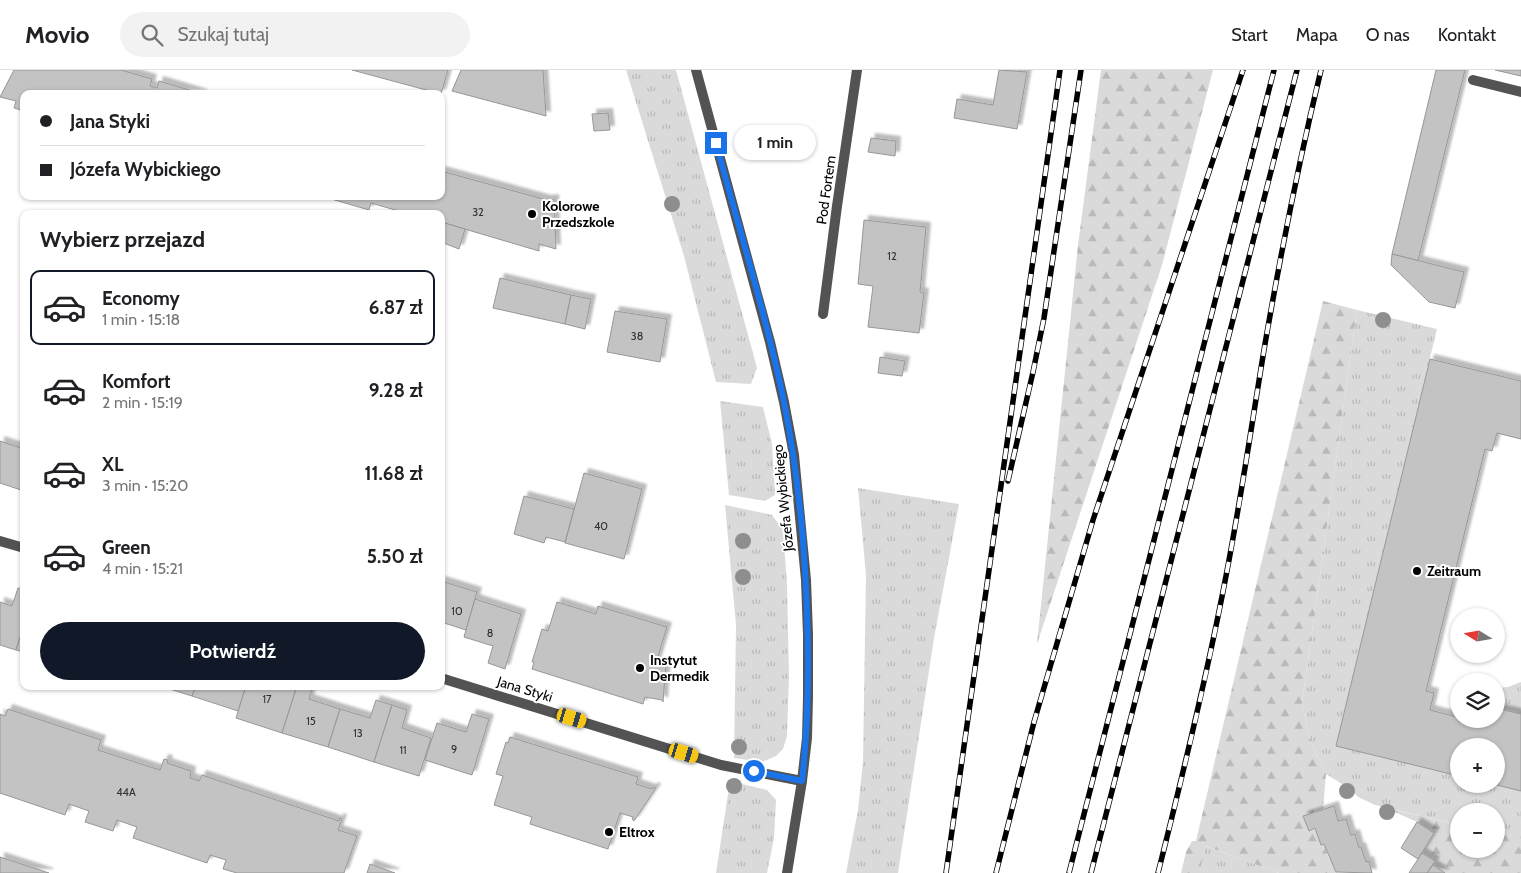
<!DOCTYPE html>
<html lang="pl">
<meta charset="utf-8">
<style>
:root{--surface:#fff;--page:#f2f2f2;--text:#202124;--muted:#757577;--line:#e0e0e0;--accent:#111827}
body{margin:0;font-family:Cabin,sans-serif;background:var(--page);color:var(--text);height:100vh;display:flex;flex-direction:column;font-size:19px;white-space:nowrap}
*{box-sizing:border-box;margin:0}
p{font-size:16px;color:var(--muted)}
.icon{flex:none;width:28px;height:28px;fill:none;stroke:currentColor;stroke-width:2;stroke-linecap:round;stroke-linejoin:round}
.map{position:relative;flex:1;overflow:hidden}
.drawer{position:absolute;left:20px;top:140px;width:425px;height:480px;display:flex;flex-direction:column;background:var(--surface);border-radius:10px;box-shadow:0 1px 4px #0004}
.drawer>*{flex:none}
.guide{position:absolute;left:20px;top:20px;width:425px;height:110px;border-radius:10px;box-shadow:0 1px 4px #0004;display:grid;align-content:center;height:110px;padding:0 20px;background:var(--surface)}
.needle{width:32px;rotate:281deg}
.tools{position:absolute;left:1450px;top:538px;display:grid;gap:10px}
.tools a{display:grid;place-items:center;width:55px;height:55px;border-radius:50%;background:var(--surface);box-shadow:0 1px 4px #0004;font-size:25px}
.end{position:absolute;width:22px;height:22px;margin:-11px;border:6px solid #1a73e8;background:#fff;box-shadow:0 0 0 2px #fff}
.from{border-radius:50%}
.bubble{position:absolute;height:35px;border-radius:18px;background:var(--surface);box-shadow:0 1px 4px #0004;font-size:16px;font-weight:700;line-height:35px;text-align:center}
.car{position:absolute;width:15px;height:30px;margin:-15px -8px;border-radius:6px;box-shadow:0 0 4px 1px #0007;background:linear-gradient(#f5c518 24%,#345 0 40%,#f5c518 0 76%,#345 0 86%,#f5c518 0)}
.guide b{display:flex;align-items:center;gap:18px;height:48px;font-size:19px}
.guide b+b{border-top:1px solid var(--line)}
.guide i{width:12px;height:12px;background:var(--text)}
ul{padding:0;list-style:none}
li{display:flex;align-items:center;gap:15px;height:75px;margin:0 10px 8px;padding:0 10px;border:2px solid transparent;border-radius:10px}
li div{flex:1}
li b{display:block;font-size:19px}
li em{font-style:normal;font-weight:700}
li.selected{border-color:var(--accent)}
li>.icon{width:45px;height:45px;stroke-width:1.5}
h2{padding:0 20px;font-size:22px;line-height:60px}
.cta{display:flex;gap:10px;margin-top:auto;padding:10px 20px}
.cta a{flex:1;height:58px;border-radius:30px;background:var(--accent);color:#fff;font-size:20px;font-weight:700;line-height:58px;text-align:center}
header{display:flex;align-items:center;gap:30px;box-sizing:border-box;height:70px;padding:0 25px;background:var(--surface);border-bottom:1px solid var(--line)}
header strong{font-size:24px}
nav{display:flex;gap:28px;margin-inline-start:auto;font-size:18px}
.search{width:350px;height:45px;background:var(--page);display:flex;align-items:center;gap:12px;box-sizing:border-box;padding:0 18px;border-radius:28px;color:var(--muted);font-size:19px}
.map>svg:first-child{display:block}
.grass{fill:url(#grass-tufts)}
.forest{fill:url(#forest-firs)}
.building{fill:#c3c3c3;stroke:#979797;filter:url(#shadow)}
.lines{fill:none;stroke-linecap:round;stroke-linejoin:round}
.service{stroke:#535353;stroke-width:10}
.minor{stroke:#535353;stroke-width:10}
.tertiary{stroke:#535353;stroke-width:10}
.rail-casing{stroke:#000;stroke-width:5.5}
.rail{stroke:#fff;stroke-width:4;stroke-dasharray:11;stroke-linecap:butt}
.tree{fill:#8e8e8e}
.route{stroke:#1a73e8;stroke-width:6}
.poi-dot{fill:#000;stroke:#fff;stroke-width:2}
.labels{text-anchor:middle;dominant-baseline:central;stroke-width:4;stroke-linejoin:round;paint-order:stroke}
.number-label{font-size:11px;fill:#313131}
.street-label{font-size:14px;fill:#000;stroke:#fff}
.poi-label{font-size:14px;font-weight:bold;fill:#000;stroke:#fff;text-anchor:start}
</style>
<header>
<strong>Movio</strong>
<div class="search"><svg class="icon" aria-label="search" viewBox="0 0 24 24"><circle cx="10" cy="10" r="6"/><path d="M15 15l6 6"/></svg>Szukaj tutaj</div>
<nav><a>Start</a><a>Mapa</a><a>O nas</a><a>Kontakt</a></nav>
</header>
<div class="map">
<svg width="1521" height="803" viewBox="0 0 1521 803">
<defs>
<pattern id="grass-tufts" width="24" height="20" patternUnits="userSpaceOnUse" patternTransform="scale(1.25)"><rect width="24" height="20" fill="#dadada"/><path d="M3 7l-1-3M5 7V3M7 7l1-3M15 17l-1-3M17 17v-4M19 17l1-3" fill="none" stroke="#b9b9b9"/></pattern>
<pattern id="forest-firs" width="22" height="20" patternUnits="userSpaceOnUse" patternTransform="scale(1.25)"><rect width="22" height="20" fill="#dadada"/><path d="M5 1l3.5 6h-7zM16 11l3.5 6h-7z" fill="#b9b9b9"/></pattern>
<filter id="shadow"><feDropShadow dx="4.5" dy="-4.5" stdDeviation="1" flood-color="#0004"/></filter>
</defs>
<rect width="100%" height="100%" fill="#fff"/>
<g class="grass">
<path d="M626,0H676L757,298L751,314L716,312L684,186Z"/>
<path d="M1357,240L1437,259L1336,676L1459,706V714H1493L1521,721V769L1496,764V741H1459V755L1375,735L1358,727L1350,719L1326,704L1310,670L1302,633Z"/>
<path d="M720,331L763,337L772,374L775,425L765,431L729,425Z"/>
<path d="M858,418L959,434L934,568L898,803H846L858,740L863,691L866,505Z"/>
<path d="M725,435L772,445L783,460L787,514L789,606L787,666L783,679L776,686L762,692L734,688L736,555Z"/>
<path d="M1521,612V644L1496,638V618L1508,617Z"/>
<path d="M730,711L767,720L776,730L774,768L767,803H716Z"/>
<path d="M1206,776L1279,803H1189Z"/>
</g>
<g class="forest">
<path d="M1101,0H1213L1162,195L1037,574L1078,175Z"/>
<path d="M1323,231L1357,240L1302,633L1310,670L1326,704L1323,739L1303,746L1309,760L1315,758L1321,775L1324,774L1329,788H1331L1336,802L1338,803H1279L1206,776L1199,803H1181L1186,782L1192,771H1196Z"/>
<path d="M1386,738L1459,755V779H1496V763L1521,769V803H1445L1433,795L1435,791L1422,783L1434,763L1417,752Z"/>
</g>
<g class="building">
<path d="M14,0H121L152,9L150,16L157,18L159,11L203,24H24V41L14,38L16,31L0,27Z"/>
<path d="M352,0H448L441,24Z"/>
<path d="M461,0H543L546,46L452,21Z"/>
<path d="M999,0L1027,2L1017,59L954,48L957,29L993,35Z"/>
<path d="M1436,0H1465L1418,191L1392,184Z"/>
<path d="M1495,0H1521V6Z"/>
<path d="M608,43L610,60L594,61L592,44Z"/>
<path d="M871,68L896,71L895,86L868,82Z"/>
<path d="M441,101L547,130L554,129L556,179L539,174V181L441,152V144H409L371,133L369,140L321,126H441Z"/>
<path d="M864,150L926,157L920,222L924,223L919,263L868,257L873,216L858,214Z"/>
<path d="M441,152L465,159L459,179L441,172Z"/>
<path d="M1392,184L1464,202L1455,238L1429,232L1391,195Z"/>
<path d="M500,208L571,225L565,254L493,238Z"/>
<path d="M571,225L591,229L585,259L565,254Z"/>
<path d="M615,241L667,249L660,292L607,282Z"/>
<path d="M880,287L905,291L902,306L878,303Z"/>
<path d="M1430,289L1521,311V369L1497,363L1492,381L1485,379L1426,621L1434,623L1430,640L1457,647L1459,640V649H1496V638L1521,644V721L1493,714H1496V676H1459V706L1336,676Z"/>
<path d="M0,371L24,379V412L21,420L0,413Z"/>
<path d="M584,403L642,419L624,489L565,473Z"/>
<path d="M524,426L574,439L565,472L546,467L544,473L514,464Z"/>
<path d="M441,511L477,522L466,560L441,552Z"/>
<path d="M18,518L24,519V555L16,580L0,575V532L12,536Z"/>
<path d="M475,529L521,544L505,599L488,593L493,576L464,567Z"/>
<path d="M557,532L596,544L598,536L667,557L656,593L663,595V593H666L663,632L662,630L645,627L643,634L532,599L534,592H532L542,559L548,561Z"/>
<path d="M24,555V582L16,580Z"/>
<path d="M160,616H196L192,626Z"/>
<path d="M196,616H246L238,641L192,626Z"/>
<path d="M246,616H272L278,618L279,616H297L282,663L236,648Z"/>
<path d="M297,616H313L309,629L340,639L328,677L282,663Z"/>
<path d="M376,630L392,635L374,692L328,677L340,639L370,648Z"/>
<path d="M392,635L407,640L402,658L431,668L419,706L374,692Z"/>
<path d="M8,639L101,670L98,680L160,700L164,689L168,690L167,693L191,701L190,708L199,711L202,705L339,751V748L342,749L338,760L357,766L344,803H237L223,799L226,790L210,785L207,793L133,768L137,757L117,750L113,761L85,752L89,741L69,734L65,745L0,723V644L5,646Z"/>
<path d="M472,644L489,649L472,705L425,690L437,653L466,662Z"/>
<path d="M510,667L638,707L636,714L652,719L654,717L656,718L634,751L632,749L633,747L620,743L608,779L530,754L532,747L494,735L503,706L496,704L506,672L508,673Z"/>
<path d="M1334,736L1338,751L1346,749L1351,765L1355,764L1359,778L1361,777L1366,792L1369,791L1372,803L1336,802L1324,774L1321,775L1315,758L1309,761L1303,746Z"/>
<path d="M1417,752L1434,763L1418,789L1401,778Z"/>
<path d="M1422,783L1435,791L1427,803H1409Z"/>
<path d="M0,787L46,802L49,803H0Z"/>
<path d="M370,794L395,803H367Z"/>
<path d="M1433,795L1445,803H1427Z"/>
</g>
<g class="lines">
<g class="service">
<path d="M1473,10L1521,22"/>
<path d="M823,244L837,136L857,0"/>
</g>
<g class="minor">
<path d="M0,471L24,478"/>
<path d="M441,608L721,695L802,711"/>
</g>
<path class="tertiary" d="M696,0L770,272L784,332L794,385L806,510L808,565V627L807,668L802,711L787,803"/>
<defs>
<g id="rail">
<path d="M1008,411L1033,302L1044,248L1081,0"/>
<path d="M946,803L1060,0"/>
<path d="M996,803L1034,652L1093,450L1243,0"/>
<path d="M1069,803L1274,0"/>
<path d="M1091,803L1297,0"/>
<path d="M1158,803C1183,704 1207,606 1226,506C1241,429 1252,352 1265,274C1281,182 1299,91 1321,0"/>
</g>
</defs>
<use href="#rail" class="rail-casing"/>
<use href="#rail" class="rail"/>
</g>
<g class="tree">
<circle cx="672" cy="134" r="8"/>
<circle cx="1383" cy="250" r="8"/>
<circle cx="743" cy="471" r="8"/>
<circle cx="743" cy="507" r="8"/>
<circle cx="739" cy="677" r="8"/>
<circle cx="734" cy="716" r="8"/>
<circle cx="1347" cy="721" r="8"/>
<circle cx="1387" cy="742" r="8"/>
</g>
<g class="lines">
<path class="route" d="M716,73C739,159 766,245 784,332C793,377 799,424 803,470C809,550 811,631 802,711L754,701"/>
</g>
<g class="poi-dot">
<circle cx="532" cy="144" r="5"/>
<circle cx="1417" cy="501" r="5"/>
<circle cx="640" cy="598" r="5"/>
<circle cx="609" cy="762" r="5"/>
</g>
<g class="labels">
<g class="number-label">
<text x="478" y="142">32</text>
<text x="892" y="186">12</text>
<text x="637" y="266">38</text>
<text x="601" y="456">40</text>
<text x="457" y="541">10</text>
<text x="490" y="563">8</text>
<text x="267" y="629">17</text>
<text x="311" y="651">15</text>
<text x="358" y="663">13</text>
<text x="454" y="679">9</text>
<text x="403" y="680">11</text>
<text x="126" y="722">44A</text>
</g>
<g class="street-label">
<text transform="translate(826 120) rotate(-82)">Pod Fortem</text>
<text transform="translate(783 428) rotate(-96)">Józefa Wybickiego</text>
<text transform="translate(525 619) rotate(17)">Jana Styki</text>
</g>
<g class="poi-label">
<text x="542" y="136">Kolorowe<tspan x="542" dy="16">Przedszkole</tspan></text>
<text x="1427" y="501">Zeitraum</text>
<text x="650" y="590">Instytut<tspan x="650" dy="16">Dermedik</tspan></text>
<text x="619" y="762">Eltrox</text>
</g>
</g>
</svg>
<div class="tools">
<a><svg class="needle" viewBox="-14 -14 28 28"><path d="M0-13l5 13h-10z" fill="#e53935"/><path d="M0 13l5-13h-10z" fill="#757577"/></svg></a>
<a><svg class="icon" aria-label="layers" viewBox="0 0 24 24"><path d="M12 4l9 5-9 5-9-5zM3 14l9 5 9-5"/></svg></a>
<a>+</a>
<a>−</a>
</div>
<i class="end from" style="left:754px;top:701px"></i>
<i class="end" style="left:716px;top:73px"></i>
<div class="bubble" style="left:734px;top:55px;width:82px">1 min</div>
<i class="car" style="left:572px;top:648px;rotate:107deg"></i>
<i class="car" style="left:684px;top:683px;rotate:107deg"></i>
<div class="guide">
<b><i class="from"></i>Jana Styki</b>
<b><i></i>Józefa Wybickiego</b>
</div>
<section class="drawer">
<h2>Wybierz przejazd</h2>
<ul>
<li class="selected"><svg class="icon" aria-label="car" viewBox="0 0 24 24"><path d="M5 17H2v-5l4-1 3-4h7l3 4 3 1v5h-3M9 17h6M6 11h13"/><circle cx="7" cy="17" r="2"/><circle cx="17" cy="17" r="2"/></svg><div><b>Economy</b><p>1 min · 15:18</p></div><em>6.87 zł</em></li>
<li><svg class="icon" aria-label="car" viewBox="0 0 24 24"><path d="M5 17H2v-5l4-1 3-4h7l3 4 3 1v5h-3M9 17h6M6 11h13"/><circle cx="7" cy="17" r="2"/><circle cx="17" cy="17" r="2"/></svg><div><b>Komfort</b><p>2 min · 15:19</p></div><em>9.28 zł</em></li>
<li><svg class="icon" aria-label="car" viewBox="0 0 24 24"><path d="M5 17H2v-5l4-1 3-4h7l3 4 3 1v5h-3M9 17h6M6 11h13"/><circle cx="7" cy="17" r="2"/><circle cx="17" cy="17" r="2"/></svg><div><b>XL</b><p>3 min · 15:20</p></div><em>11.68 zł</em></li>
<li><svg class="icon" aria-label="car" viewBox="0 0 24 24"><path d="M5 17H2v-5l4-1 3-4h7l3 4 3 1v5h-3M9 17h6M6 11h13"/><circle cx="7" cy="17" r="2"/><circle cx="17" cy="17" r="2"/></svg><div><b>Green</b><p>4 min · 15:21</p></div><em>5.50 zł</em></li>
</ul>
<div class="cta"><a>Potwierdź</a></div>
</section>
</div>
